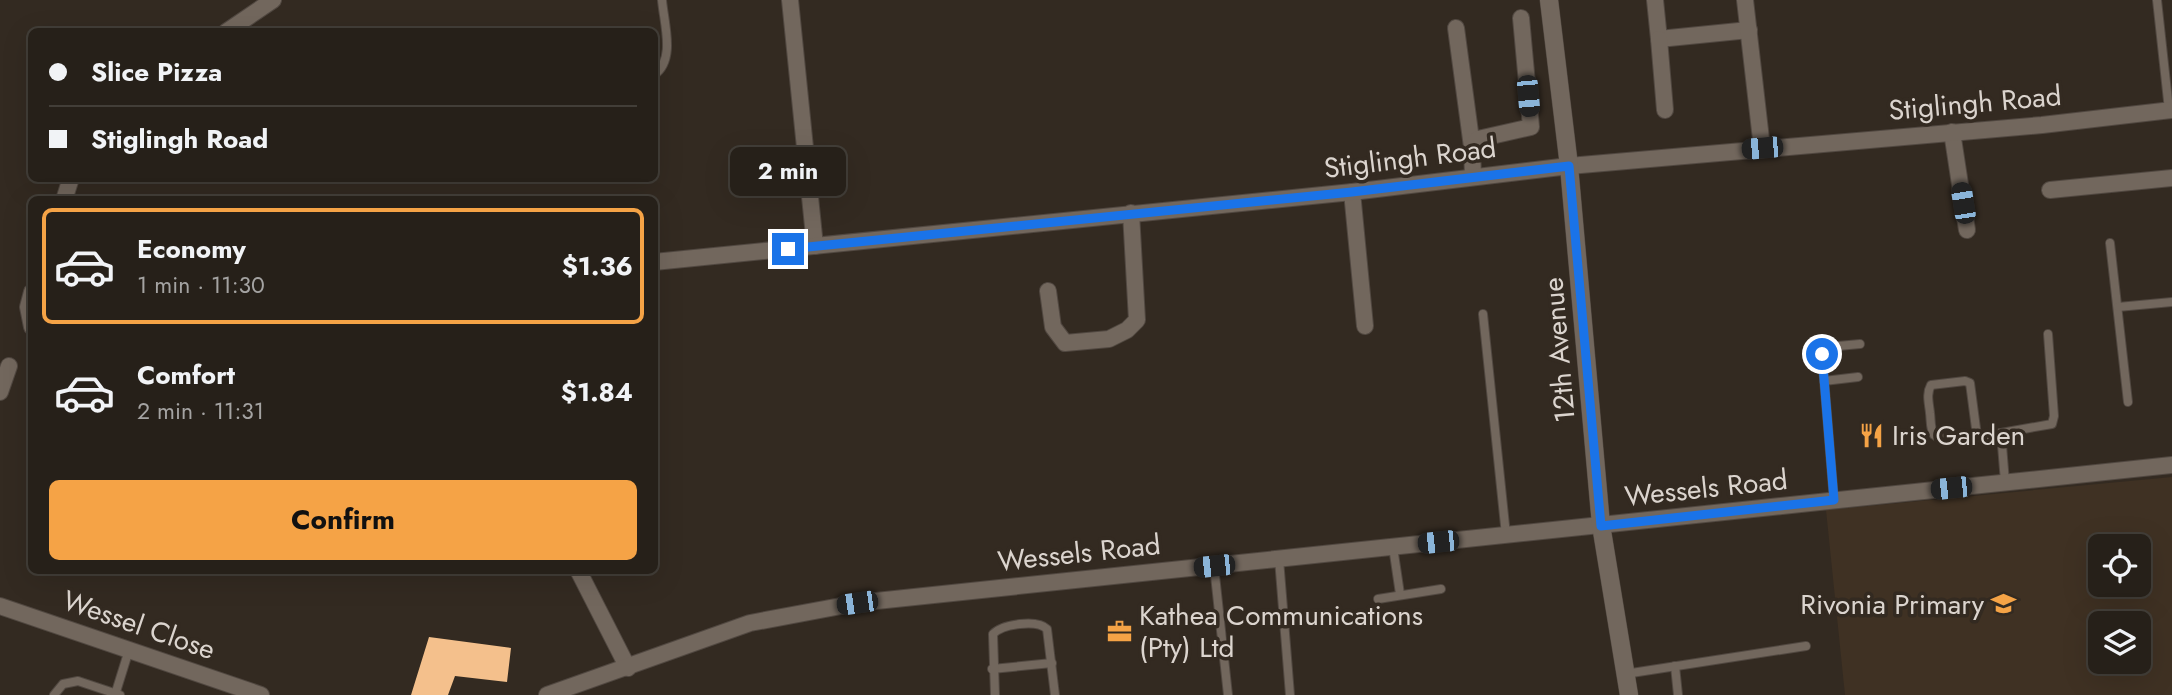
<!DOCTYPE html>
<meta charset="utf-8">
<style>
:root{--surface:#262019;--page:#2e2822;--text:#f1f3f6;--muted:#a4a3a2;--line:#423e38;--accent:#f5a346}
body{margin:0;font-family:Jost,sans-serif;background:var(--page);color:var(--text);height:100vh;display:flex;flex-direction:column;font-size:26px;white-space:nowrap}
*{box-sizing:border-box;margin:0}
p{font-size:23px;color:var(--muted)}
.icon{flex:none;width:38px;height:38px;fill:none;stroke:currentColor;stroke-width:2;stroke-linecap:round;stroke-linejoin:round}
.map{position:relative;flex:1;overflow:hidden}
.drawer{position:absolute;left:28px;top:196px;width:630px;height:378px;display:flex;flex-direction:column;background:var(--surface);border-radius:10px;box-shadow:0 7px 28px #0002,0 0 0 2px var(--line)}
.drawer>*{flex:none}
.guide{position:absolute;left:28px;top:28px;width:630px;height:154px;border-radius:10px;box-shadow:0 7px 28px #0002,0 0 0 2px var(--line);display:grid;align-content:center;height:154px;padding:0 21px;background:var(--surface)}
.buttons{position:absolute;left:2088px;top:534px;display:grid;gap:14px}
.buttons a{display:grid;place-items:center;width:63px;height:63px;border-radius:10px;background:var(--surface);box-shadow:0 7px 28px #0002,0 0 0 2px var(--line);font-size:35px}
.end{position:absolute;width:32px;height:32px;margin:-16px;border:9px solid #1a73e8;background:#fff;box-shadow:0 0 0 4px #fff}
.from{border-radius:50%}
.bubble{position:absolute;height:49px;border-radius:10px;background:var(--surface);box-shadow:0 7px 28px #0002,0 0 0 2px var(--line);font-size:23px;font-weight:700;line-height:49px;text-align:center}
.car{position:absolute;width:21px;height:42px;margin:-21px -10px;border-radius:9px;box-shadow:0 0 5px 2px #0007;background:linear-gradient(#222 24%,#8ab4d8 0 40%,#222 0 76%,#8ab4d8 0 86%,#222 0)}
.guide b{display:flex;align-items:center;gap:24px;height:66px;font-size:26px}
.guide b+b{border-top:2px solid var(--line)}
.guide i{width:18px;height:18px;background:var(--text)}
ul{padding:12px 0 0;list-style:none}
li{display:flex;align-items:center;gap:21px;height:116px;margin:0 14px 10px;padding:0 7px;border:4px solid transparent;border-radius:10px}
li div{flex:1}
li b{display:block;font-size:26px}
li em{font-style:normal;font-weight:700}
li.on{border-color:var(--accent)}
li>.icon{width:63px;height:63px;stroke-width:1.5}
.cta{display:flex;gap:14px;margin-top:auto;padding:14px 21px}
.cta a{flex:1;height:80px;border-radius:10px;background:var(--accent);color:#111;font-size:28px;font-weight:700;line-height:80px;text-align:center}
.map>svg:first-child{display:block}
.built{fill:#3f3123;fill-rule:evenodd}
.building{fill:#f4c08c}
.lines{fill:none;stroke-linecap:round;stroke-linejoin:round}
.lane-casing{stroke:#514841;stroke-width:10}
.street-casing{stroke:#514841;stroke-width:18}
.secondary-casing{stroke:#514841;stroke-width:19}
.lane{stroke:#72675d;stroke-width:8}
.street{stroke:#72675d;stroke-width:16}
.secondary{stroke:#72675d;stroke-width:18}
.route{stroke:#1a73e8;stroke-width:9}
.labels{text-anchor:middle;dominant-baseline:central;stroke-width:7;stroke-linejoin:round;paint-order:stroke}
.street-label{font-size:28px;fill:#dbd4ce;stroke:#332a21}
.poi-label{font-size:28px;fill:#dbd4ce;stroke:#332a21;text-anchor:start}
</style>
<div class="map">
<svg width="2172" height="695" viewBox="0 0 2172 695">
<rect width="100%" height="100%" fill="#332a21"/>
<path class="built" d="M2172,477V695H1845L1826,510ZM2100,546H2138V584H2100ZM2100,623H2138V662H2100Z"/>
<path class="building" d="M429,637L511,648L507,682L455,676L448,695H411Z"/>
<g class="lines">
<defs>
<g id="lane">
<path d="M2157,0L2169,110"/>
<path d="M654,75C676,60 664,24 662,0"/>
<path d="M2110,243L2128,402"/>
<path d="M2118,307L2172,302"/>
<path d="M1483,314L1506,535"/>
<path d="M1824,381L1858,377"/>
<path d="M2001,433L2052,424L2054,416L2048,334"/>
<path d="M1977,436L1970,383L1965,381L1931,385C1926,394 1929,403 1930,413C1931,420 1930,429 1934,435C1943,444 1987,435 2001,433L2005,482"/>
<path d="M1834,500L1822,354L1827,347L1860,344"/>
<path d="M1393,547L1400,594"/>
<path d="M1279,559L1290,695"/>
<path d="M1214,566L1228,695"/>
<path d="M1378,599L1441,589"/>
<path d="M1675,666L1678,695"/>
<path d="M992,669L1052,663"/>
<path d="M1625,674L1806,646"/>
<path d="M54,695L63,684L78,681L120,695"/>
<path d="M115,695L129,650"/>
<path d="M995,695L993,634C1002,624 1037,619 1047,629L1055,695"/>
</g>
<g id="street">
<path d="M790,0L815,246"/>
<path d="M1655,0L1659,39L1749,30"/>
<path d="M1745,0L1762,148"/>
<path d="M1456,28L1472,147"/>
<path d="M226,32L273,0"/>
<path d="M1659,39L1665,110"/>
<path d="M1952,132L1967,230"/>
<path d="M1473,177L1472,147L1478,139L1531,127L1521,18"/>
<path d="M2050,190L2172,178"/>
<path d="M1352,192L1365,326"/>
<path d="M64,200L71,178"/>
<path d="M654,262L1352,192L1569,166L2042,125L2172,110"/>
<path d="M1048,291L1053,327L1065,343L1109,339L1127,330L1137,320L1131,213"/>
<path d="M32,292L28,307L32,327"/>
<path d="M0,392L9,366"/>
<path d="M578,570L628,668"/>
<path d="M0,606L261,695"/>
<path d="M547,695L750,623L857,603L2172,465"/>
</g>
<path id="secondary" d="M1549,0L1569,166L1601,525L1629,695"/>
</defs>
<use href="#lane" class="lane-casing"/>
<use href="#street" class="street-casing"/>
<use href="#secondary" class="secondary-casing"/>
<use href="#lane" class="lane"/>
<use href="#street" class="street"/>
<use href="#secondary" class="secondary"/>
</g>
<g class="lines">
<path class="route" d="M788,249L1352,192L1569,166L1601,526L1834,500L1822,354"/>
</g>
<defs>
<symbol id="restaurant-bare" viewBox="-9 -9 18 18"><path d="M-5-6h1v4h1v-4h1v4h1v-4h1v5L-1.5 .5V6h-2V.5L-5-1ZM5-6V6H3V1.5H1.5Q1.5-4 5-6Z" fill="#f5a346" stroke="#332a21" stroke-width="2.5" paint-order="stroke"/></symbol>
<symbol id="school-bare" viewBox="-9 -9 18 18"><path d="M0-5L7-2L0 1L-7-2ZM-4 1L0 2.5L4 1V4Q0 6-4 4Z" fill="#f5a346" stroke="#332a21" stroke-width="2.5" paint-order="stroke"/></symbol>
<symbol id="office-bare" viewBox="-9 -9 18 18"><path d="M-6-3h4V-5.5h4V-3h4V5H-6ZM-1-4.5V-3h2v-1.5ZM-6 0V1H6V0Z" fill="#f5a346" stroke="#332a21" stroke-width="2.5" paint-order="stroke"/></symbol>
</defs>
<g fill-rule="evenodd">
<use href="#restaurant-bare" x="1854" y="418" width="35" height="35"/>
<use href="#school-bare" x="1986" y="586" width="35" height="35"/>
<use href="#office-bare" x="1102" y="614" width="35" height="35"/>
</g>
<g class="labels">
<g class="street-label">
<text transform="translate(1975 103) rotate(-5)">Stiglingh Road</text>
<text transform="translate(1410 158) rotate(-7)">Stiglingh Road</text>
<text transform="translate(1559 350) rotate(-95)">12th Avenue</text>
<text transform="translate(1706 488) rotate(-6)">Wessels Road</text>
<text transform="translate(1079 553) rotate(-6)">Wessels Road</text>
<text transform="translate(139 625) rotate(19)">Wessel Close</text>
</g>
<g class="poi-label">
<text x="1892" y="435">Iris Garden</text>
<text x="1984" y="604" text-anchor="end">Rivonia Primary</text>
<text x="1139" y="615">Kathea Communications<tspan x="1139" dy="32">(Pty) Ltd</tspan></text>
</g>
</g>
</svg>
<div class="buttons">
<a><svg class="icon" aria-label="locate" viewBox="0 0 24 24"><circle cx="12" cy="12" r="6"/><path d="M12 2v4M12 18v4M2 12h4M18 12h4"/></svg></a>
<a><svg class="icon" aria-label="layers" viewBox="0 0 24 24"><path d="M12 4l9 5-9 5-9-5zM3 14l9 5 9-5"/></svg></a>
</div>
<i class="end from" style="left:1822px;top:354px"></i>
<i class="end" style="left:788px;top:249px"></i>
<div class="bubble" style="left:730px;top:147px;width:116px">2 min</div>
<i class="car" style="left:1528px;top:96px;rotate:175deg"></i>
<i class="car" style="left:1762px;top:148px;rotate:265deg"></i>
<i class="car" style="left:1963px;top:203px;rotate:351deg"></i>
<i class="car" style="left:1951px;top:488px;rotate:264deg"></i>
<i class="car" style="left:1438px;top:542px;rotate:264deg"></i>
<i class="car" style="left:1214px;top:566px;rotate:264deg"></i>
<i class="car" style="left:857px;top:603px;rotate:262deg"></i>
<div class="guide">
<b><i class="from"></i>Slice Pizza</b>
<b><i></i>Stiglingh Road</b>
</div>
<section class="drawer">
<ul>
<li class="on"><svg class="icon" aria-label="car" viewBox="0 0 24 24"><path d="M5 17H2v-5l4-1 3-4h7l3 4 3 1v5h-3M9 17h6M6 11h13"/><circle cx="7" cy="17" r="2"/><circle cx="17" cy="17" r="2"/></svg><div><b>Economy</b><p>1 min · 11:30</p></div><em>$1.36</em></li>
<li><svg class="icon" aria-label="car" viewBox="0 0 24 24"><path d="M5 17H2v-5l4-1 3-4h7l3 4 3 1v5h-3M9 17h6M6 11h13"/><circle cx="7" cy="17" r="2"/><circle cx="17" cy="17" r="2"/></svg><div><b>Comfort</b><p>2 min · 11:31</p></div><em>$1.84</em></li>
</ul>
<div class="cta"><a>Confirm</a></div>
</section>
</div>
